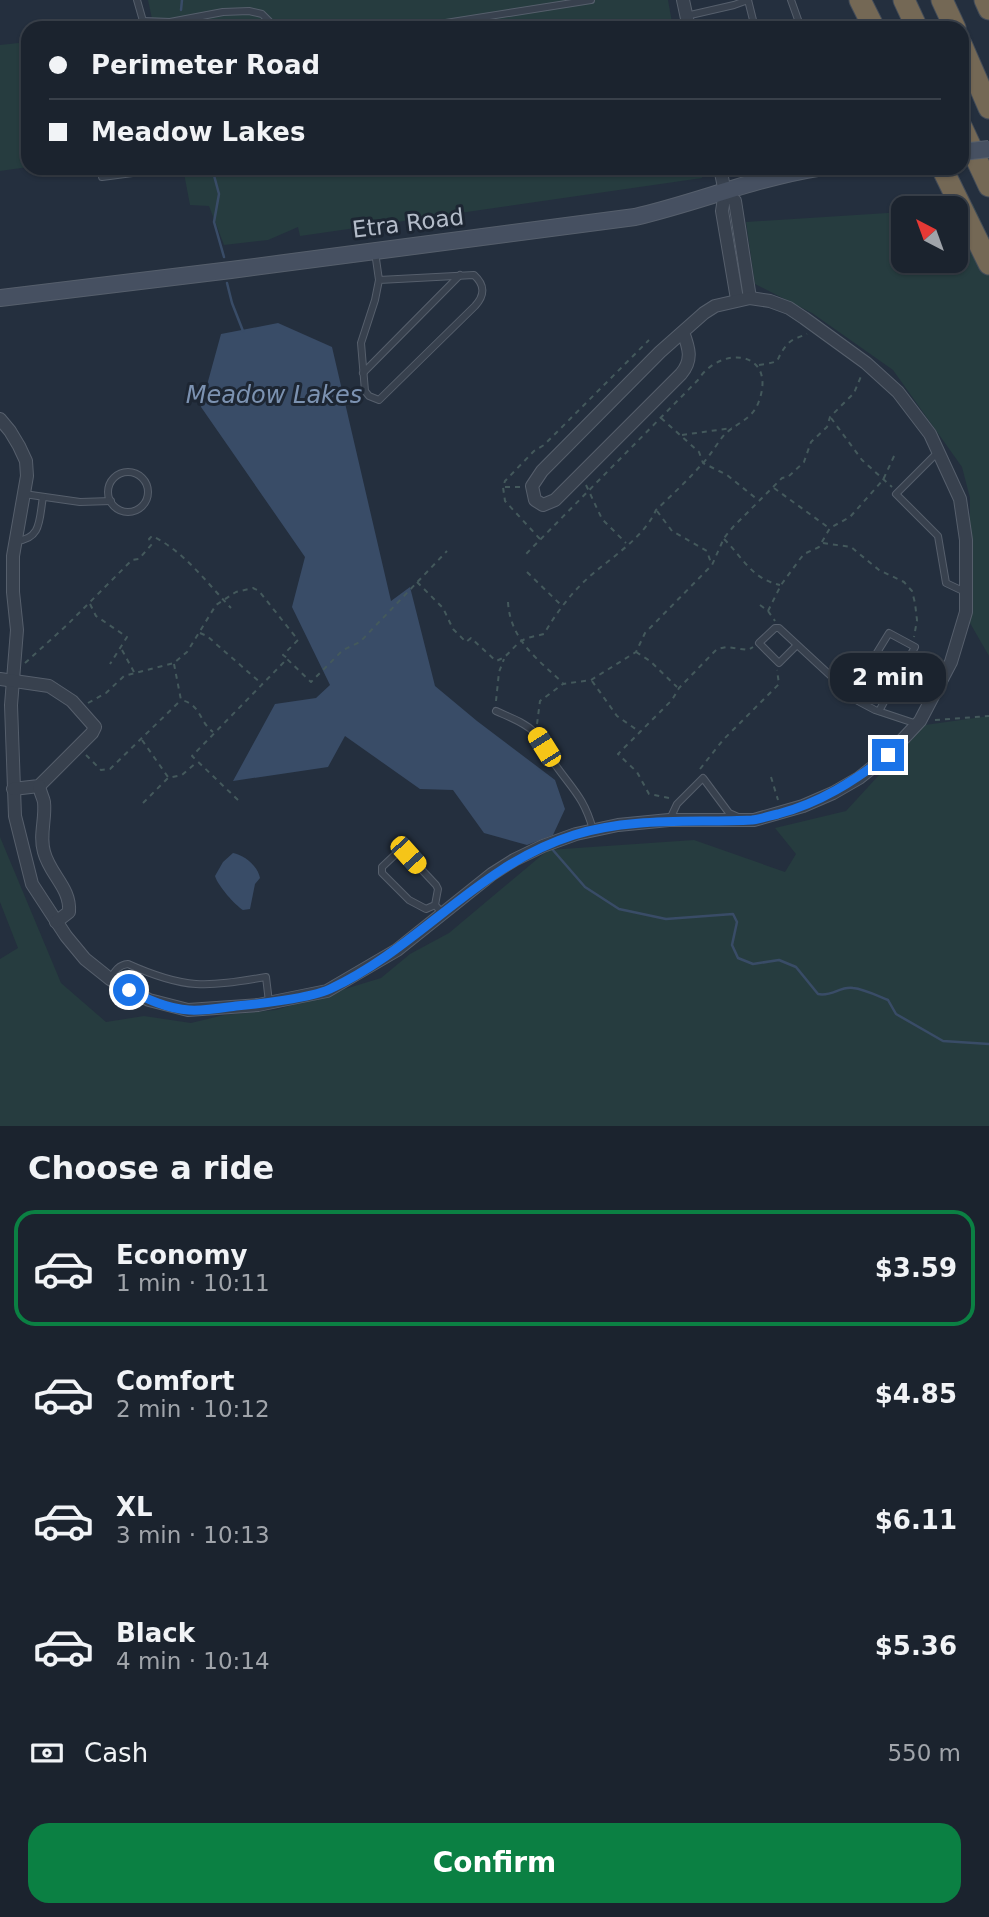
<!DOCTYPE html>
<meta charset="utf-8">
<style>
:root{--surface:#1b232e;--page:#282f3a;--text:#f1f3f6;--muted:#a0a4aa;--line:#39404a;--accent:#0b8043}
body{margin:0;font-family:"DejaVu Sans",sans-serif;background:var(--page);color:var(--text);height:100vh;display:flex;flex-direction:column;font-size:26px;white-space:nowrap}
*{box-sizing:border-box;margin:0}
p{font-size:23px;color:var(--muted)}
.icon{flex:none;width:38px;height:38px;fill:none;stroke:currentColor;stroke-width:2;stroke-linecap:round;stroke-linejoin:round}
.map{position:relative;height:1126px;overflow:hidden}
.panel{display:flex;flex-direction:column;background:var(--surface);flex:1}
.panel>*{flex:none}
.top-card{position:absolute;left:21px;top:21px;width:948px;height:154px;border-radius:21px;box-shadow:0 2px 5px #0004,0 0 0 2px var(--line);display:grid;align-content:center;height:154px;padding:0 28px;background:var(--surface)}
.needle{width:46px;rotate:319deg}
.tools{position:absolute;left:891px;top:196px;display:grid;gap:14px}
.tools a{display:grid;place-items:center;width:77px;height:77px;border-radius:14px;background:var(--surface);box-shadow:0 2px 5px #0004,0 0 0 2px var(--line);font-size:35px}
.end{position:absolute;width:32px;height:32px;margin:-16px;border:9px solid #1a73e8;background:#fff;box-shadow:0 0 0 4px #fff}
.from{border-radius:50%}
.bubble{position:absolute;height:49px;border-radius:21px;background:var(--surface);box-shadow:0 2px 5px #0004,0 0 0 2px var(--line);font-size:23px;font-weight:800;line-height:49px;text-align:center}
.car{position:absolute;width:21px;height:42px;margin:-21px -10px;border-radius:9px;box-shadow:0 0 5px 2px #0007;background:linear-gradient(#f5c518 24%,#345 0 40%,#f5c518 0 76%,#345 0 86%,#f5c518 0)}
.top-card b{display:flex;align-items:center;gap:24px;height:66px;font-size:26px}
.top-card b+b{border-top:2px solid var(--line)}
.top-card i{width:18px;height:18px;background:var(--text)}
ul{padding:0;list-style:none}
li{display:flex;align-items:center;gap:21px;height:116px;margin:0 14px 10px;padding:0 14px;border:4px solid transparent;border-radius:21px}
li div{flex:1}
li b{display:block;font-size:26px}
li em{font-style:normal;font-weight:800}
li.active{border-color:var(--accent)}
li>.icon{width:63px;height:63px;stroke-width:1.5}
h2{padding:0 28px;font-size:32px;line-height:84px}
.pay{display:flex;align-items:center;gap:18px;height:77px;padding:0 28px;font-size:26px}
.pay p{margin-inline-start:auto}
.button{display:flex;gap:14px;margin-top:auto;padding:14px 28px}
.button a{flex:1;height:80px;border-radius:21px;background:var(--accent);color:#fff;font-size:28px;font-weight:800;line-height:80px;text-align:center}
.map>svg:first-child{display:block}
.green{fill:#263c3f}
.water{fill:#394c67}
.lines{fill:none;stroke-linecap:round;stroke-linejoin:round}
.stream{stroke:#394c67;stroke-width:2.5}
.lane-casing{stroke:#565f6c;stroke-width:8}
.street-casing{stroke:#565f6c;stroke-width:14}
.secondary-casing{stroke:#565f6c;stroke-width:18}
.highway-casing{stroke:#434c59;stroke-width:23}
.path{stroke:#44595c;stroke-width:2;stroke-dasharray:5 5;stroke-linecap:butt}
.lane{stroke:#38414e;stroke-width:6}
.street{stroke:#38414e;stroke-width:12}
.secondary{stroke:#465061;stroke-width:16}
.highway{stroke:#746855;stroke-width:21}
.secondary-bridge-casing{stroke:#565f6c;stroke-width:18;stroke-linecap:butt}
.secondary-bridge{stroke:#465061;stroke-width:16}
.route{stroke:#1a73e8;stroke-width:9}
.labels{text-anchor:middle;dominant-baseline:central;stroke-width:6;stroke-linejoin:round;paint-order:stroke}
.street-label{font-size:23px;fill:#b4bcc9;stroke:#1d2633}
.water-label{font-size:24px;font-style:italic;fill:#7c92b1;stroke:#1d2633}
</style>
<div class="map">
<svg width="989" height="1126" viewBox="0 0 989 1126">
<rect width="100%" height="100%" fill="#242f3e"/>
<g class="green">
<path d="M148,0H668L673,28H154Z"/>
<path d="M28,42V167L0,171V45Z"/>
<path d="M183,168H701L702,178L300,236L298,227L268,240L224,245L209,206L190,205Z"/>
<path d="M973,204L989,239V656L970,623V498L962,467L893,370L812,313L755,284L746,222L903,212V261H956V208H938Z"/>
<path d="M989,716V1126H0V959L18,948L0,902V837L61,983L106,1022L144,1016L191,1023L224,1015L276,1010L381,978L410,954L449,933L548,850L694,840L785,872L796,854L775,828L846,811L925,725Z"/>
</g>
<g class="water">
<path d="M278,323L332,347L391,601L410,587L435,686L477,721L555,780L565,809L553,835L527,845L484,833L453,790L420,789L345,736L328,767L233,781L275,704L316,698L330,685L292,607L305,557L201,407L221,334Z"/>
<path d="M233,853C244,855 258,866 260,878L255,884L250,909L243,910C235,905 218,886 215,876L223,862Z"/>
</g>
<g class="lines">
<g class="stream">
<path d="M181,10L182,0"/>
<path d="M184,26V28"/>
<path d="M212,168L219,194L214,222L224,257"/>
<path d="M227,283L232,303L243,331"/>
<path d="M552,849L585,887L619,909L666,919L733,914L737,922L732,945L738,958L753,964L779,960L796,967L818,994C832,997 840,986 853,988C864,989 878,996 888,1000L896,1014L943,1041L989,1044"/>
</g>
<defs>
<g id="lane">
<path d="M137,0L145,28"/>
<path d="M748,0L755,28"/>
<path d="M791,0L801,28"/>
<path d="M686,16L734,5L748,0"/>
<path d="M144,21L170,22L223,12L249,11L262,14L276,28"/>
<path d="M414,28L591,0"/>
<path d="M102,177L148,171L152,168"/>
<path d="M375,252L379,280L375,300L361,343L365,391L369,396L379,400L475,306C485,295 485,285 474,275L379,280"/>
<path d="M363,373L460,275"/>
<path d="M938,452L896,494L938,536L946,583L965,592"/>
<circle cx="128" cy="492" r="20"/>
<path d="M24,494L80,502L111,501"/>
<path d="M16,541C42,539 39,519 43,497"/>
<path d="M797,645L779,663L759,643L775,628H779L858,701L875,710L917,724"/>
<path d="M851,695L889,633L915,647L879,711"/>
<path d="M496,711C509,717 524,722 534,732C542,740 546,751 552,760C570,787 584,796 593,830"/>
<path d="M670,819L677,804L703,778L729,813L738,817"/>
<path d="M435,905L438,889L436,885L408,855L399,851L382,867V873L409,900L426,909L435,905L443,914"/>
<path d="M110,979C115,971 118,965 128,964C186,990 205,987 266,977L269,1002"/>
</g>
<g id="street">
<path d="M683,0L689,28"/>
<path d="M720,168L725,192L722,211L737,299"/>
<path d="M725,192L735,201L750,298"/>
<path d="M0,419L10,431L19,446L26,461L27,476L13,556V592L17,630L11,705L15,816L32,884L66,936L85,959L110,979L149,1000L188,1010L258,1005L327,991L397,950L492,874L514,860L543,846L576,834L618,825L669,820H754L803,806L833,793L859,778L888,755L920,721L951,662L966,612V540L960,499L930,434L898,392L866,363L804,318L789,308L770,301L750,298L715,306L704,313L660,352L542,471L532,486L535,500L543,505L555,500L681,374C693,360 689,348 683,332"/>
<path d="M0,679L49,686L72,701L95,727L92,733L39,786L13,789"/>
<path d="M39,786C40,792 43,797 44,802C46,819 39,835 44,852C50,875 71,888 69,912L56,922"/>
</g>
<path id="secondary" d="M0,298L231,270L635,217C696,203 755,178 817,168"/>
<g id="highway">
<path d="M860,0L874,28"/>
<path d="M904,0L917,28"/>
<path d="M942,0L955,28"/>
<path d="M985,0L989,9"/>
<path d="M962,46L989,108"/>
<path d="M962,128L989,186"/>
<path d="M942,168L989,264"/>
</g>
</defs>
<use href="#lane" class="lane-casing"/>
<use href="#street" class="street-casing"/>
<use href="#secondary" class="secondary-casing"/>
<use href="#highway" class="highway-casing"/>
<g class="path">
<path d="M759,365C785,361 773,362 786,346C791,339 800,337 807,334"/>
<path d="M661,418L699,452L703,463L727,475L758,500"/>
<path d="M831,418L862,460L892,487"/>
<path d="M682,435L732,428"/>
<path d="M586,485L602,519L626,543"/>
<path d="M505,487H520"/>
<path d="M774,488L829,528"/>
<path d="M657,511L672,531L707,551L711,563"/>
<path d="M540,539L505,501L503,487L505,481L534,451L544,445L649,340"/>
<path d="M724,539C743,558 752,579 780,585"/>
<path d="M823,543L851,547L879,570L904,582L912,591L915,603L917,620L914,637"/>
<path d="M527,572L561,605"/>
<path d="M417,582L443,608L453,629L466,642L471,638L496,661C508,657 511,649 520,642C526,637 537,636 544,634C558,610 574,589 596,571C617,554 645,535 656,510C672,495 688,480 702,464C711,455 717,443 725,434C738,422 753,419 759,401C777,351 721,344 698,380L524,556"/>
<path d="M508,602C510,639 537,659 563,683"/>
<path d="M90,604L96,616L127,637L110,664"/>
<path d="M760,605L768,611L775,621"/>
<path d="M768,611L781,585L800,559L804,554L819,547L830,528L850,517L883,480L895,454"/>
<path d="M200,633L207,636L262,684"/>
<path d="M122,650L134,672"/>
<path d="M636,652L650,661L677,687"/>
<path d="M25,663L67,625L132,560L139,559L152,544L149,539L152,536C184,551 207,583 231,608"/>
<path d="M174,664L181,700C201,704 199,722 213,732"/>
<path d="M592,681L617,716L640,732"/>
<path d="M496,701L499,672L504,659"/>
<path d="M88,703L106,693L124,676L174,663L187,652L216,605L236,592L253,588L259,591L298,640L283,655L287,658"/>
<path d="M935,720L989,716"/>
<path d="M537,724L540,701L563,684L591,680L636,652L645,633L712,565L724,538L733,527L782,478L788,477L804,462L811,442L827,427L830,417L854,393L862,374"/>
<path d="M142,740L168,777"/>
<path d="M86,755L101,770L110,769L181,700"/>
<path d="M700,769L723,740L779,684L777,670"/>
<path d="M771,777L778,800"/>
<path d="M669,798L649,794L637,772L618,754L672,700L679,688L717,649L727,647L748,650L753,647"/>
<path d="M238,800L192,756L287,659L311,682L343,650L360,642L447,551"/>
<path d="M143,803L168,778L182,775L197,762"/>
</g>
<use href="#lane" class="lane"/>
<use href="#street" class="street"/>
<use href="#secondary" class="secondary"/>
<use href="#highway" class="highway"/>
<defs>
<path id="secondary-bridge" d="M962,152L989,149"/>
</defs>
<use href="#secondary-bridge" class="secondary-bridge-casing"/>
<use href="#secondary-bridge" class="secondary-bridge"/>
</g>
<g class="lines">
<path class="route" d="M129,990C147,999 168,1009 189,1010C204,1011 221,1008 236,1006C258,1004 311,998 330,989C420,947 478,865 574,835C632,817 692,823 752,820C760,819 769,816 778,814C820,803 854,781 888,755"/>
</g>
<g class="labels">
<g class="street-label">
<text transform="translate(408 223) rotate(-7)">Etra Road</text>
</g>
<g class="water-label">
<text x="274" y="395">Meadow Lakes</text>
</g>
</g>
</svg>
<div class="tools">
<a><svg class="needle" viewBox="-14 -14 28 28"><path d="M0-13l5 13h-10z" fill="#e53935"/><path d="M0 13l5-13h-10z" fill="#a0a4aa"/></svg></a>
</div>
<i class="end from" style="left:129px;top:990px"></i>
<i class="end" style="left:888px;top:755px"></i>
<div class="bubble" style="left:830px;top:653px;width:116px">2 min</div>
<i class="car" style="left:544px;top:747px;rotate:328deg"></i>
<i class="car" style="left:408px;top:855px;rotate:138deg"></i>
<div class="top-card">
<b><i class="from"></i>Perimeter Road</b>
<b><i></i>Meadow Lakes</b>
</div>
</div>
<section class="panel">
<h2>Choose a ride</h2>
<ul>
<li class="active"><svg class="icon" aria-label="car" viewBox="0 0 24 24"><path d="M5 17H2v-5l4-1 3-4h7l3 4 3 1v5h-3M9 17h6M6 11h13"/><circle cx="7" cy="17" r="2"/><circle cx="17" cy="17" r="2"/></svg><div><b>Economy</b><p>1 min · 10:11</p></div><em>$3.59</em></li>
<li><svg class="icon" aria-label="car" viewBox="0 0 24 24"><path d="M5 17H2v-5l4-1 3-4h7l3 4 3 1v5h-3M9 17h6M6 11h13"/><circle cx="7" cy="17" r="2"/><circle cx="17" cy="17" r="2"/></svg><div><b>Comfort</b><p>2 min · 10:12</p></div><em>$4.85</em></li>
<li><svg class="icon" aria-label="car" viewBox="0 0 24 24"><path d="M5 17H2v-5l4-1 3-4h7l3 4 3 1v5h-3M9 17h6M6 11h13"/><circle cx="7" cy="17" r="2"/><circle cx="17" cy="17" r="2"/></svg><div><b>XL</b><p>3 min · 10:13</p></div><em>$6.11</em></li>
<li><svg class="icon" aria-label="car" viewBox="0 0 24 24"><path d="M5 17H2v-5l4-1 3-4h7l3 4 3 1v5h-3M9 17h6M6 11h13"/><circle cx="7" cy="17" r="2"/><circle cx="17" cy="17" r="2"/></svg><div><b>Black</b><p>4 min · 10:14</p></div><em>$5.36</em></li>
</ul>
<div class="pay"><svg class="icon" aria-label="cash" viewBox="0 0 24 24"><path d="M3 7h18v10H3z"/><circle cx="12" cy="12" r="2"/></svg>Cash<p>550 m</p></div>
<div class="button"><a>Confirm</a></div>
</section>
